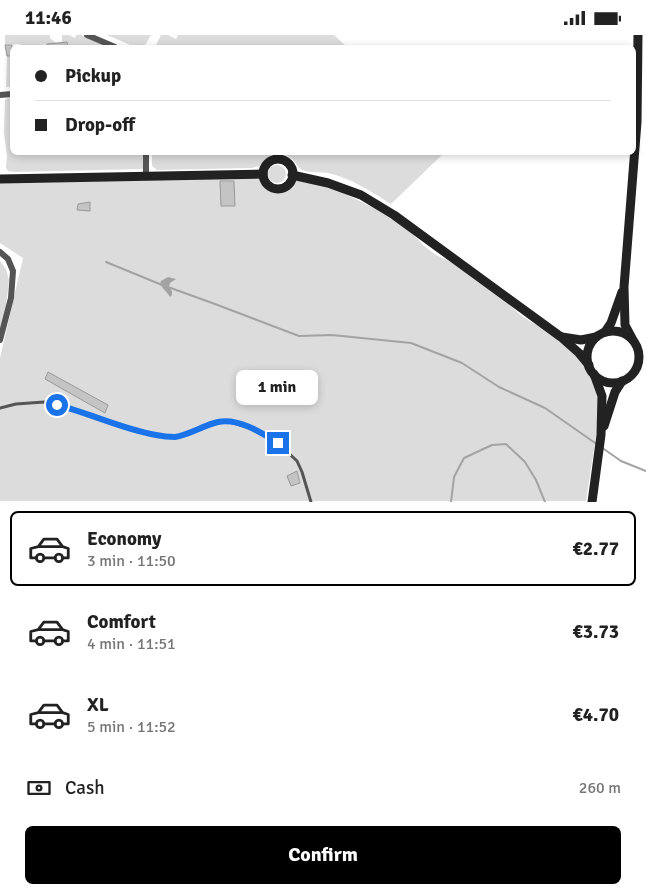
<!DOCTYPE html>
<meta charset="utf-8">
<style>
:root{--surface:#fff;--page:#f2f2f2;--text:#222;--muted:#767676;--line:#e0e0e0;--accent:#000}
body{margin:0;font-family:Signika,sans-serif;background:var(--page);color:var(--text);height:100vh;display:flex;flex-direction:column;font-size:19px;white-space:nowrap}
*{box-sizing:border-box;margin:0}
p{font-size:16px;color:var(--muted)}
.icon{flex:none;width:28px;height:28px;fill:none;stroke:currentColor;stroke-width:2;stroke-linecap:round;stroke-linejoin:round}
.map{position:relative;height:467px;overflow:hidden}
.details{display:flex;flex-direction:column;background:var(--surface);flex:1}
.details>*{flex:none}
.banner{position:absolute;left:10px;top:10px;width:626px;height:110px;border-radius:8px;box-shadow:0 2px 8px #0003;display:grid;align-content:center;height:110px;padding:0 25px;background:var(--surface)}
.end{position:absolute;width:22px;height:22px;margin:-11px;border:6px solid #1a73e8;background:#fff;box-shadow:0 0 0 2px #fff}
.from{border-radius:50%}
.bubble{position:absolute;height:35px;border-radius:8px;background:var(--surface);box-shadow:0 2px 8px #0003;font-size:16px;font-weight:700;line-height:35px;text-align:center}
.banner b{display:flex;align-items:center;gap:18px;height:48px;font-size:19px}
.banner b+b{border-top:1px solid var(--line)}
.banner i{width:12px;height:12px;background:var(--text)}
ul{padding:9px 0 0;list-style:none}
li{display:flex;align-items:center;gap:15px;height:75px;margin:0 10px 8px;padding:0 15px;border:2px solid transparent;border-radius:8px}
li div{flex:1}
li b{display:block;font-size:19px}
li em{font-style:normal;font-weight:700}
li.selected{border-color:var(--accent)}
li>.icon{width:45px;height:45px;stroke-width:1.5}
.pay{display:flex;align-items:center;gap:12px;height:55px;padding:0 25px;font-size:19px}
.pay p{margin-inline-start:auto}
.action{display:flex;gap:10px;margin-top:auto;padding:10px 25px}
.action a{flex:1;height:58px;border-radius:8px;background:var(--accent);color:#fff;font-size:20px;font-weight:700;line-height:58px;text-align:center}
.status{display:flex;justify-content:space-between;align-items:center;height:35px;padding:0 25px;background:var(--surface);direction:ltr}
.status svg{height:14px;fill:currentColor}
.map>svg:first-child{display:block}
.green{fill:#dcdcdc}
.water{fill:#a3a3a3}
.lines{fill:none;stroke-linecap:round;stroke-linejoin:round}
.stream{stroke:#a3a3a3;stroke-width:2}
.building{fill:#c4c4c4;stroke:#999}
.lane{stroke:#555;stroke-width:3}
.street{stroke:#555;stroke-width:6}
.secondary{stroke:#222;stroke-width:9}
.route{stroke:#1a73e8;stroke-width:6}
</style>
<div class="status"><b>11:46</b><svg viewBox="0 0 49 12"><path d="M0 12V9h3v3zM5 12V6h3v6zM10 12V3h3v9zM15 12V0h3v12zM26 1h20v11H26zM47 4h2v5h-2z"/></svg></div>
<div class="map">
<svg width="646" height="467" viewBox="0 0 646 467">
<rect width="100%" height="100%" fill="#fff"/>
<g class="green">
<path d="M5,0H50V3L56,8L55,12L40,8L51,12H20V9L5,10Z"/>
<path d="M62,0H69L75,3L76,0H81L108,12H68L67,7H62Z"/>
<path d="M107,0H151L144,12H135Z"/>
<path d="M161,0H168L176,4L178,0H334L347,12H155Z"/>
<path d="M7,21H12V52H6Z"/>
<path d="M8,63H12V118H146L143,134L13,137L8,136L6,133L7,120L4,98L5,65Z"/>
<path d="M152,118H277L271,120L260,131L251,133L157,135L152,131Z"/>
<path d="M281,118H444L391,169C372,157 351,143 328,138C321,137 312,138 305,136C298,134 298,130 294,126C291,122 285,120 281,118Z"/>
<circle cx="277" cy="139" r="9"/>
<path d="M257,139C259,142 260,147 262,150C274,164 287,157 296,145L323,151L339,156L376,174L407,193L424,211L436,220L451,227L506,266C516,277 529,288 543,292L579,318L599,352L598,388L586,466H0V323L23,223L0,208V144Z"/>
<path d="M0,226L6,234L9,245L6,271L0,297Z"/>
</g>
<path class="water" d="M168,242L176,244L170,248L169,252L172,256V260L170,262C167,257 163,254 160,249L161,246Z"/>
<g class="lines">
<g class="stream">
<path d="M106,227L162,250"/>
<path d="M168,252L215,269L299,301L332,300L411,308L462,328L499,352L545,373L598,410"/>
<path d="M601,412L621,426L646,436"/>
<path d="M451,467L454,442L464,423L492,410L506,409L525,427L536,445L545,467"/>
</g>
</g>
<g class="building">
<path d="M67,7L68,12H47V9Z"/>
<path d="M5,10H12V21H7Z"/>
<path d="M220,146H234L235,171H221Z"/>
<path d="M90,167V176L77,175L78,169Z"/>
<path d="M48,337L108,370L105,378L45,344Z"/>
<path d="M297,436L300,448L291,451L287,441Z"/>
</g>
<g class="lines">
<path class="lane" d="M0,373L16,369L44,367L69,373L124,392L156,400L175,402L218,387H230L247,392L278,408L297,426L302,437L311,467"/>
<g class="street">
<path d="M87,0L115,12"/>
<path d="M0,60L12,59"/>
<path d="M146,118V141"/>
<path d="M278,118L279,125"/>
<path d="M0,217L8,224L13,236L11,263L0,305"/>
</g>
<g class="secondary">
<circle cx="278" cy="139" r="15"/>
<path d="M292,140L328,148L361,160L394,180L561,302L579,318L589,330"/>
<path d="M0,144L263,139"/>
<circle cx="613" cy="322" r="26"/>
<path d="M605,297L611,288L622,257"/>
<path d="M562,302L581,305L596,302"/>
<path d="M633,305L625,290L624,252L637,87L638,0"/>
<path d="M604,391L615,357L622,346"/>
<path d="M592,467L601,400L602,361L594,339"/>
</g>
</g>
<g class="lines">
<path class="route" d="M57,370C90,378 121,394 156,400C161,401 169,402 175,402C189,400 204,390 218,387C239,383 262,398 278,408"/>
</g>
</svg>
<i class="end from" style="left:57px;top:370px"></i>
<i class="end" style="left:278px;top:408px"></i>
<div class="bubble" style="left:236px;top:335px;width:82px">1 min</div>
<div class="banner">
<b><i class="from"></i>Pickup</b>
<b><i></i>Drop-off</b>
</div>
</div>
<section class="details">
<ul>
<li class="selected"><svg class="icon" aria-label="car" viewBox="0 0 24 24"><path d="M5 17H2v-5l4-1 3-4h7l3 4 3 1v5h-3M9 17h6M6 11h13"/><circle cx="7" cy="17" r="2"/><circle cx="17" cy="17" r="2"/></svg><div><b>Economy</b><p>3 min · 11:50</p></div><em>€2.77</em></li>
<li><svg class="icon" aria-label="car" viewBox="0 0 24 24"><path d="M5 17H2v-5l4-1 3-4h7l3 4 3 1v5h-3M9 17h6M6 11h13"/><circle cx="7" cy="17" r="2"/><circle cx="17" cy="17" r="2"/></svg><div><b>Comfort</b><p>4 min · 11:51</p></div><em>€3.73</em></li>
<li><svg class="icon" aria-label="car" viewBox="0 0 24 24"><path d="M5 17H2v-5l4-1 3-4h7l3 4 3 1v5h-3M9 17h6M6 11h13"/><circle cx="7" cy="17" r="2"/><circle cx="17" cy="17" r="2"/></svg><div><b>XL</b><p>5 min · 11:52</p></div><em>€4.70</em></li>
</ul>
<div class="pay"><svg class="icon" aria-label="cash" viewBox="0 0 24 24"><path d="M3 7h18v10H3z"/><circle cx="12" cy="12" r="2"/></svg>Cash<p>260 m</p></div>
<div class="action"><a>Confirm</a></div>
</section>
